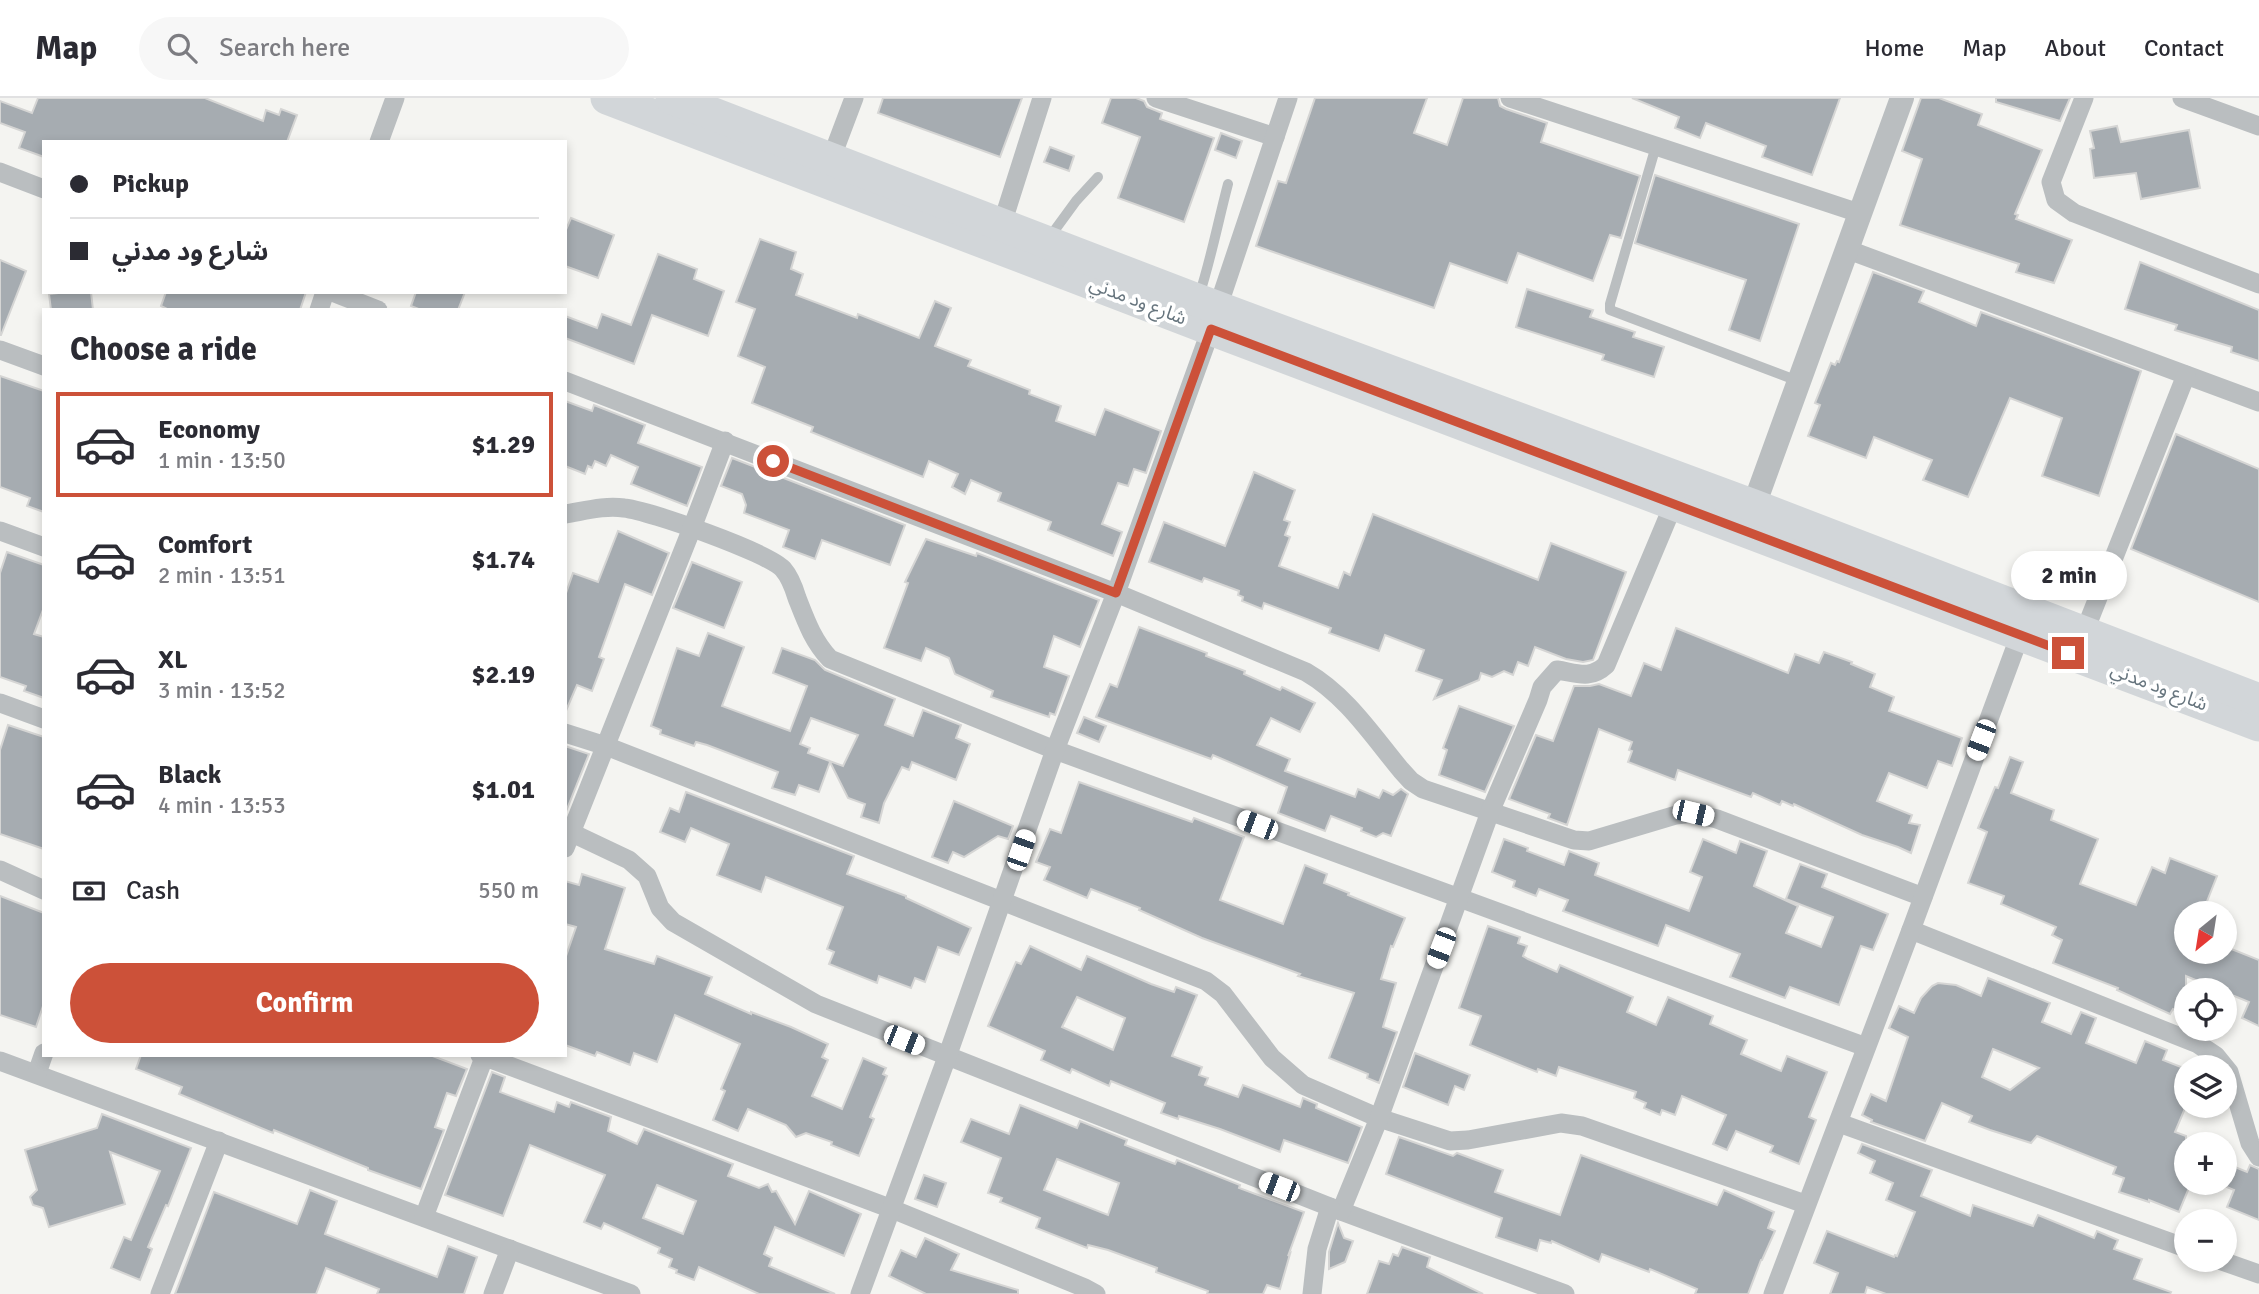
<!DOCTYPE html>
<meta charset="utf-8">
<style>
:root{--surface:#fff;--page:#f7f7f7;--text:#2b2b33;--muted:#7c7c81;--line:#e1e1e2;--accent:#cc5139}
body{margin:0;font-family:Signika,"Noto Sans Arabic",sans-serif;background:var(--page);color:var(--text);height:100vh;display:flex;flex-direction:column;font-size:26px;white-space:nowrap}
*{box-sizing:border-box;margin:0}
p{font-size:23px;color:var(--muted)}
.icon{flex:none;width:38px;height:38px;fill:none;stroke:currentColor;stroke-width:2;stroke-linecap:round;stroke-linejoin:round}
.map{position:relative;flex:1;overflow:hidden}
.drawer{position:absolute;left:42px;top:210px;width:525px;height:749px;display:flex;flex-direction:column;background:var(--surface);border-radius:0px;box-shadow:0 4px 10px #0003}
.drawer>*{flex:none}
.banner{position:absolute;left:42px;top:42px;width:525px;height:154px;border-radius:0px;box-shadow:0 4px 10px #0003;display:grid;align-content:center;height:154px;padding:0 28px;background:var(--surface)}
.needle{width:46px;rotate:210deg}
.buttons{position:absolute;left:2174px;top:803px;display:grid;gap:14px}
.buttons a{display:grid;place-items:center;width:63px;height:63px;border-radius:50%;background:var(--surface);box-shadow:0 4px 10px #0003;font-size:35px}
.end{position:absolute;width:32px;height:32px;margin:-16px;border:9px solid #cc5139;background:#fff;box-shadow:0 0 0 4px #fff}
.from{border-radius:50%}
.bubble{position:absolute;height:49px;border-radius:24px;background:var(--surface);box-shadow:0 4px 10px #0003;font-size:23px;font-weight:700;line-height:49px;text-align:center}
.car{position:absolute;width:21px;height:42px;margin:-21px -10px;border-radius:9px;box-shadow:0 0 5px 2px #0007;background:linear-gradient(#fff 24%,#345 0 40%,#fff 0 76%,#345 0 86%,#fff 0)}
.banner b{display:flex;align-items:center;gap:24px;height:66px;font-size:26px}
.banner b+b{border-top:2px solid var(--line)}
.banner i{width:18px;height:18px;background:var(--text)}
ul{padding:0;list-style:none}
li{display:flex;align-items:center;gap:21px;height:105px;margin:0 14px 10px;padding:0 14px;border:4px solid transparent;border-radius:0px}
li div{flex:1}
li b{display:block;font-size:26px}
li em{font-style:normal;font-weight:700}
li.current{border-color:var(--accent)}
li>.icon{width:63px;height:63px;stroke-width:1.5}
h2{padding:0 28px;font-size:32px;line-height:84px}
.pay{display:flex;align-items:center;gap:18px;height:77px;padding:0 28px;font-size:26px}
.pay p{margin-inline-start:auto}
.action{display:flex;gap:14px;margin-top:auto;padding:14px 28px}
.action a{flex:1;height:80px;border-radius:42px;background:var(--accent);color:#fff;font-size:28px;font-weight:700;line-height:80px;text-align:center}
header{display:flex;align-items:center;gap:42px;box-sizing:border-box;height:98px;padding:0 35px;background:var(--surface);border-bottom:2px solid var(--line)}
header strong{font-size:33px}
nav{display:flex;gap:38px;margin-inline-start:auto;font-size:24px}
.search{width:490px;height:63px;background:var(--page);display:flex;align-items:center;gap:18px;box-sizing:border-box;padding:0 24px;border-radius:38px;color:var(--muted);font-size:26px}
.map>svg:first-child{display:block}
.building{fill:#a6acb1;stroke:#d5d5d4;stroke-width:2;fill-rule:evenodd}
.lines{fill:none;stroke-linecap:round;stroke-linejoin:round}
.service{stroke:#babec0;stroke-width:10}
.minor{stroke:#babec0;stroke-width:19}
.tertiary{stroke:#babec0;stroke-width:24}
.trunk{stroke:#d2d6d9;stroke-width:33}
.route{stroke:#cc5139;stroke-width:9}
.labels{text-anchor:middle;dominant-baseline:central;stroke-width:7;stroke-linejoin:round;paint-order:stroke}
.street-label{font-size:19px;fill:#67757e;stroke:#fff}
</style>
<header>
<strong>Map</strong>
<div class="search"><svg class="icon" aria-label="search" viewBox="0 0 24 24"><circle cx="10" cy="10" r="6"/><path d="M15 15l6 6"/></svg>Search here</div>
<nav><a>Home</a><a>Map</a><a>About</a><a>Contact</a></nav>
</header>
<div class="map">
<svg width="2259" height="1196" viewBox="0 0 2259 1196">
<rect width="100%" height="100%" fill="#f4f4f1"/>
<g class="building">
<path d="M38,0H205L263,23L266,12L279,17L281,11L297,17L287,44H44V59L19,50L25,34L0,25V3L32,15Z"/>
<path d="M883,0H1022L1000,59L878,15Z"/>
<path d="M1111,0H1136L1144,3L1147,9L1162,15L1160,21L1214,40L1184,124L1118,100L1140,39L1102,25Z"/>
<path d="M1315,0H1427L1414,35L1447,47L1463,0H1498L1500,8L1506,11L1547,25L1541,44L1640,78L1621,140L1610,137L1593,183L1518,155L1507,185L1450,165L1434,210L1256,148L1278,83L1286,85Z"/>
<path d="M1632,0H1840L1812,77L1762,59L1766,48L1706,25L1700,40L1675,30L1679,19Z"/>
<path d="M1921,0H1939L1982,16L1978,27L2042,52L2015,116L2018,117L2016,121L2072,142L2054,185L2016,174L2019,166L1900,127L1922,61L1902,53Z"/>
<path d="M1996,0H2070L2060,23L1996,4Z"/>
<path d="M2117,28L2121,44L2189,32L2200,90L2141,101L2136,75L2094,80L2090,51L2094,50L2090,33Z"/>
<path d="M1221,35L1242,43L1236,60L1215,52Z"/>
<path d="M1050,49L1074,58L1069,73L1044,64Z"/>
<path d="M1655,77L1799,126L1760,243L1729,232L1746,182L1635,145Z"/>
<path d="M571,120L614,137L598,180L565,168V134Z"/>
<path d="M760,141L796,154L791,171L803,176L796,197L857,220L858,216L919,240L935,203L951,210L935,248L971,262L968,268L1030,292L1029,296L1061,308L1056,323L1095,337L1105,311L1161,333L1146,375L1134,371L1128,388L1118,385L1102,426L1122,434L1113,458L1048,432L1051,424L998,403L1001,395L971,382L965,396L952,389L958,376L929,363L923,379L811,334L813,329L752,305L765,269L738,258L755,211L736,204Z"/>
<path d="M658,156L697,171L694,181L724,193L708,238L652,217L634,266L565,240V218L597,230L602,216L631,227Z"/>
<path d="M0,162L26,173L1,237H0Z"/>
<path d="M2140,164L2259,212V263L2231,254L2232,249L2175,232L2177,227L2125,211Z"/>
<path d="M1873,174L1924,193L1919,204L1976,228L1981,214L2141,273L2099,398L2042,378L2062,320L2010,300L1968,399L1923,382L1932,362L1874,339L1866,360L1808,338L1820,307L1815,305L1831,265L1835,267L1837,263L1839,264Z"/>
<path d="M1527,191L1593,212L1590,219L1635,234L1633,239L1664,249L1654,279L1602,262L1604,257L1516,229Z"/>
<path d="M68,194H91L93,212H51L49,196Z"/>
<path d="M166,194H306L300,212H169L161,208Z"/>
<path d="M416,194H465L458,212H421L411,208Z"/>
<path d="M0,278L44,293V414L27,408L30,400L0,389Z"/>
<path d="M565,303L592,313L594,307L645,327L638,345L702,369L687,408L631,386L638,369L611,357L606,368L595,363L592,370L588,368L585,376L565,368Z"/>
<path d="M2176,336L2259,371V504L2131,451Z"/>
<path d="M732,360L905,427L890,467L822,442L815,461L783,449L789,432L744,415L746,407L742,396L721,388Z"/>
<path d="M1254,374L1295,392L1284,422L1290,424L1285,437L1290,439L1279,468L1338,490L1344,474L1350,477L1373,416L1538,482L1551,445L1626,474L1593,562L1583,564L1566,561L1535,549L1528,568L1518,564L1513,577L1504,573L1492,579L1481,575L1479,582L1434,601L1442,582L1416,573L1424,552L1385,537L1379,553L1329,535L1331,530L1264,505L1262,511L1242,503L1243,499L1238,497L1239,493L1204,480L1202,484L1149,464L1164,424L1225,448Z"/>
<path d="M618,433L669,455L652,497L625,486L599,559L604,561L592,593L577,587L565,615V498L573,475L598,484Z"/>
<path d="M926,441L976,458L977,455L1099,502L1080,549L1054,538L1044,569L1069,578L1055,617L1050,615L1049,619L991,599L993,593L955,576L949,560L926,550L921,563L884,550L908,485L905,484Z"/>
<path d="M7,454L44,467V509L34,536L44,539V600L24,593L26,588L0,579V475Z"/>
<path d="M692,464L742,484L724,530L673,510Z"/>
<path d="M1139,529L1207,555L1206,558L1245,573L1244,576L1280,592L1282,589L1315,605L1300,634L1271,620L1257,647L1290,661L1285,673L1355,699L1358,691L1379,700L1383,692L1393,697L1401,691L1408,696L1391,738L1383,735L1376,739L1361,733L1362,730L1331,718L1325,733L1278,715L1287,689L1213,657L1211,661L1096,619L1110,586L1117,589Z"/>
<path d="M1676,530L1788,575L1795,556L1819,565L1824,554L1852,564L1851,566L1875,576L1870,589L1894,599L1889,613L1962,640L1952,668L1938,663L1927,690L1889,675L1877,703L1912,717L1909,725L1920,727L1911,755L1898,749L1862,737L1794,706L1793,708L1782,703L1780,707L1753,695L1751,699L1678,672L1675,682L1628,664L1632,653L1629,652L1632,644L1599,631L1567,727L1548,720L1550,716L1509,701L1536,637L1553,643L1574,588H1590L1599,586L1631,598L1644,565L1661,572Z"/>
<path d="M708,535L744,549L722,608L790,633L807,588L773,575L782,550L815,562L825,572L895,601L885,627L913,638L923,612L961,627L956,640L970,646L956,682L912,664L909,672L902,669L884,705L879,725L861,719L865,706L848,700L830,664L819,694L799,687L795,697L772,690L778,674L707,647L696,644L694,648L660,636L661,632L651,628L677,550L699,558ZM811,620L858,637L843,668L808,655L810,650L800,646Z"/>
<path d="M1459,608L1514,628L1485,694L1439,677L1447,652L1443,650Z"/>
<path d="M1084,619L1106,628L1099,644L1077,635Z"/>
<path d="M8,627L44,639V751L0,736V652Z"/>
<path d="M565,648L589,656L565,716Z"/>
<path d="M2010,659L2023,664L2011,695L2054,712L2051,722L2098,741L2080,786L2136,807L2152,769L2165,775L2170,760L2217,778L2202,816H2186V854H2224V848L2259,862V928L2242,920L2249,904L2186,878V917L2173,911L2170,916L2117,892L2118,890L2053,865L2062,842L2052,837L2056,829L2001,806L2004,798L1968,785L1987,734L1978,730L1995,689L1998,690Z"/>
<path d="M1079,684L1192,724L1194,720L1244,739L1220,802L1283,826L1305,767L1327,776L1324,785L1349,795L1348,797L1405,820L1393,849L1391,848L1381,881L1396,885L1383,929L1397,934L1379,985L1367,980L1368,976L1329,960L1354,895L1298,878L1300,876L1202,840L1139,812L1140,810L1091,791L1087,800L1044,782L1050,769L1036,764L1050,731L1061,735Z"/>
<path d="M686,694L854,758L847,776L906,798V800L971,830L959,857L938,849L925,884L915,880L911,890L879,878L877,885L829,866L834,854L827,851L843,809L766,779L761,794L717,777L729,746L691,730L685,744L660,734L670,710L679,714Z"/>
<path d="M954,703L1013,728L1008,741L998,738L964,759L953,754L948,765L932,759Z"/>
<path d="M1504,741L1528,750L1527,753L1564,767L1569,753L1599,765L1595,777L1689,813L1702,779L1690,774L1703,741L1736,755L1740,743L1767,753L1754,788L1798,808L1786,835L1821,849L1833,819L1786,801L1800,766L1827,776L1822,789L1888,816L1873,852L1861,848L1839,907L1790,889L1785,900L1730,879L1740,856L1666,827L1658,848L1563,813L1568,802L1539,791L1536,798L1513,789L1515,783L1492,774Z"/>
<path d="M582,776L625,790L605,851L654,866L657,858L712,879L705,896L751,916V914L791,929L828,946L822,959L828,962L812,998L842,1011L863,960L886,970L883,976L887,978L870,1019L874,1021L859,1058L831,1047L832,1044L806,1035L796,1039L786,1027L748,1011L738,1033L713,1022L725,993L721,991L740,946L675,917L657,964L634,955L630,967L597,954L595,958L565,947V861L576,829L565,826V783L579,787Z"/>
<path d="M0,798L44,815V905L36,929L0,917Z"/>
<path d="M1488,828L1520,839L1518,845L1527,848L1523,858L1528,861L1557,874L1560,867L1633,899L1627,914L1656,927L1668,899L1713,918L1710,926L1747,942L1741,956L1781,973L1787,958L1827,974L1809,1019L1816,1022L1799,1066L1770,1054L1773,1048L1736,1033L1727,1052L1713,1046L1726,1017L1682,998L1675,1017L1662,1012L1660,1017L1644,1010L1646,1005L1634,1000L1636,994L1559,969L1556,978L1538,971L1537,974L1470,947L1481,918L1459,910Z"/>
<path d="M1030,848L1081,872L1087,858L1151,886L1174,894L1176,889L1197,897L1172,958L1202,969L1199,977L1208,980L1205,987L1238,999L1243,987L1300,1009L1303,1000L1317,1006L1316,1010L1362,1029L1348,1065L1284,1042L1280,1054L1220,1031L1179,1018L1178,1021L1161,1015L1165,1005L1111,983L1109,988L1072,971L1070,975L1041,962L1045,953L988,928L1016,864L1021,866ZM1077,899L1125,920L1113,952L1062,929Z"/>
<path d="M1988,880L2050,905L2042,924L2071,936L2081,914L2096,920L2086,945L2136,965L2145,943L2167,952L2163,962L2186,971V1008L2175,1034L2186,1038V1085H2191L2179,1114L2149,1102V1104L2119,1094L2124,1080L2113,1076L2116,1069L2037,1038L2031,1045L1990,1032L1969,1024L1972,1018L1942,1005L1925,1043L1871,1024L1872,1022L1862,1017L1871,996L1886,1003L1908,939L1889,930L1899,908L1914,915L1921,900L1932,888L1938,885L1956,887L1981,898ZM1993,951L2039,970L2010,992L1982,979Z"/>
<path d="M1415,955L1470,977L1464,992L1455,988L1448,1007L1403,989Z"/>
<path d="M141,957H430L467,971L456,998L447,995L435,1029L444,1032L421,1091L368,1072V1070L274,1032L273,1035L179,996L182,989L136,971Z"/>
<path d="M492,974L505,979L500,994L554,1014L557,1004L569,1009L571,1004L611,1019L608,1033L637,1046L644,1031L733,1066L728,1078L759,1090L768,1086L772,1094L776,1093L795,1126L809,1093L861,1116L844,1158L775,1129L764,1156L772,1160L769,1168L835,1196H759L699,1169L694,1182L676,1175L677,1172L669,1169L672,1161L658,1155L660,1150L604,1125L601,1131L584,1124L605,1077L530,1047L503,1118L445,1097ZM657,1087L696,1103L683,1136L643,1120Z"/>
<path d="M1020,1007L1077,1030L1080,1023L1127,1042L1125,1047L1175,1066L1177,1062L1240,1087L1239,1090L1304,1114L1288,1158L1290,1156L1280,1191L1267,1187L1263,1196H1207L1208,1193L1156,1174L1157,1170L1108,1152L1088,1147L1087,1150L1036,1130L1040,1120L1000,1104L1002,1100L988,1095L1001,1060L961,1044L971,1021L1009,1036ZM1057,1061L1119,1085L1108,1117L1044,1092Z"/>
<path d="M102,1016L191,1050L168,1108L166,1107L148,1149L152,1151L140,1182L111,1170L124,1139L131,1142L160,1073L110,1054L125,1106L49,1129L43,1110L33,1107L30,1099L37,1092L25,1052L97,1030Z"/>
<path d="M1399,1039L1453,1058L1457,1055L1503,1072L1495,1094L1560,1117L1581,1057L1717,1107L1724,1092L1774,1114L1768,1130L1775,1133L1762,1162H1761L1748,1196H1695L1697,1191L1650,1171L1649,1174L1602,1156L1599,1164L1552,1143L1551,1145L1540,1142L1537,1153L1496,1139L1502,1120L1386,1076Z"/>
<path d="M1862,1046L1932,1072L1921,1098L1970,1118L1973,1107L2033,1128L2038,1117L2094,1140L2097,1133L2118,1142L2114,1151L2142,1161L2134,1181L2171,1194L2170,1196H1886L1867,1189L1865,1196H1830L1838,1175L1814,1165L1827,1133L1894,1159L1895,1157L1897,1158L1915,1114L1886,1102L1893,1085L1870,1075L1875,1063L1858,1055Z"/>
<path d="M2230,1067L2247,1074L2250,1067L2259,1071V1122L2227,1109L2234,1092L2222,1087Z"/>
<path d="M924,1077L946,1085L937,1109L915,1101Z"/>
<path d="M310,1092L337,1103L325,1136L437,1179L448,1148L477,1159L464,1196H377L379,1191L326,1170L316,1196H175L214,1094L297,1126Z"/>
<path d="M1338,1125L1344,1140L1353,1143L1345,1164L1329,1171V1154Z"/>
<path d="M925,1140L959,1156L951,1172L1018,1192V1196H926L889,1178L901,1152L916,1159Z"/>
<path d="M1402,1149L1430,1159L1427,1169L1483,1196H1367L1379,1163L1389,1166L1393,1156L1398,1158Z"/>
</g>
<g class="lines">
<g class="service">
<path d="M1656,48L1610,206V212L1798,283"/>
<path d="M1049,140L1076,103L1098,79"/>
<path d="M1199,198C1211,161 1218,124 1228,86"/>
</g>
<g class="minor">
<path d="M1156,0L1275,39"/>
<path d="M1510,0L1859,115"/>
<path d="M2084,0L2051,84L2056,102L2074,115L2259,186"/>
<path d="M2182,0L2259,28"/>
<path d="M379,44L395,0"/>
<path d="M831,61L854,0"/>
<path d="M0,74L44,91"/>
<path d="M1002,126L1042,0"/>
<path d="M1846,151L2259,304"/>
<path d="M332,194L378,212"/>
<path d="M1218,209L1288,0"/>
<path d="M319,212L325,194"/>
<path d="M0,252L44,268"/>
<path d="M565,283L1116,495L1306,574C1346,597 1372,637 1401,672L1411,683L1423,691L1574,742L1589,743L1676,717L1693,715L1717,721L1923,799"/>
<path d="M565,416C584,413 605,407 624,410C650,413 767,454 783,471C790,479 794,490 797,500C806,523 813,543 830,561L1055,652L1866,949"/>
<path d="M0,433L44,449"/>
<path d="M2084,535L2186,277"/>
<path d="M0,605L44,621"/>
<path d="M565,635L606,648L1206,883L1223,896L1272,960L1303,987L1379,1020L1450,1043L1468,1042L1561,1025L1582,1028L1805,1106"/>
<path d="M572,735L629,762L647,778L660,810L673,824L816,906L1330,1109L1565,1196"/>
<path d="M565,750L692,430L725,343"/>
<path d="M0,772L44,792"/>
<path d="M1911,832L2198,946L2216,958L2229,974L2250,1045L2259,1059"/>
<path d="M480,957L892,1111L1085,1190L1096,1196"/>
<path d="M0,963L631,1196"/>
<path d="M37,975L44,955"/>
<path d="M1839,1025L2186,1150"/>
<path d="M1341,1113L1379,1020L1490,714L1538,602L1542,589L1557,572C1577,575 1590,582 1606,567L1674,405"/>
<path d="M424,1119L485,957"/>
<path d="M2219,1162L2259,1176"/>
<path d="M160,1196L219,1043"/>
<path d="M493,1196L510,1151"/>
<path d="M860,1196L947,959L1055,652L1116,495L1211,231"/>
<path d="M1312,1196L1317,1151L1330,1109"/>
<path d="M1773,1196L1911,832L2020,537"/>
</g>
<path class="tertiary" d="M1749,421L1902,0"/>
<g class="trunk">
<path d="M607,0L1211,231L2259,627"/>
<path d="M672,0L1197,202L1754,408L2259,602"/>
</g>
</g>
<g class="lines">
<path class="route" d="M773,363L1116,495L1211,231L2068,555"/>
</g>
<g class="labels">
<g class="street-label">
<text transform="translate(1138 203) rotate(21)">شارع ود مدني</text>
<text transform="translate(2159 589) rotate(21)">شارع ود مدني</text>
</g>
</g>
</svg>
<div class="buttons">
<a><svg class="needle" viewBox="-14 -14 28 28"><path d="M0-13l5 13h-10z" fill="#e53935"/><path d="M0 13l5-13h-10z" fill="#7c7c81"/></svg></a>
<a><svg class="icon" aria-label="locate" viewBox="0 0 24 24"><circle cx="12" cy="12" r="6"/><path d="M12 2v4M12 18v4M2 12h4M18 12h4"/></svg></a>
<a><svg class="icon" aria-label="layers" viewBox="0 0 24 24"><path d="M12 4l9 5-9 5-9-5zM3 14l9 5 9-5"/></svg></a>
<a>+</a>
<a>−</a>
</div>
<i class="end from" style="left:773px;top:363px"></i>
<i class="end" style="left:2068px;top:555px"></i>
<div class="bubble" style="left:2011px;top:453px;width:116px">2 min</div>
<i class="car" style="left:1981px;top:642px;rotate:201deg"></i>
<i class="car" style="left:1693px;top:715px;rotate:103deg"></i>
<i class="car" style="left:1257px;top:727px;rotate:291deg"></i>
<i class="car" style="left:1021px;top:752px;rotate:19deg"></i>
<i class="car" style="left:1441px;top:850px;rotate:201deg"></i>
<i class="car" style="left:904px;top:942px;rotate:112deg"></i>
<i class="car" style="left:1279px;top:1089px;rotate:291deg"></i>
<div class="banner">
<b><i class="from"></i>Pickup</b>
<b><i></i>شارع ود مدني</b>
</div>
<section class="drawer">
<h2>Choose a ride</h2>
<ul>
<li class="current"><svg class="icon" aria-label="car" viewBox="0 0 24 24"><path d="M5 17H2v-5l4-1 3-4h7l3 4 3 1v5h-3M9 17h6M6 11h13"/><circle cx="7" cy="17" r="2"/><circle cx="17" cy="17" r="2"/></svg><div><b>Economy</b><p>1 min · 13:50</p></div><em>$1.29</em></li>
<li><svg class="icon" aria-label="car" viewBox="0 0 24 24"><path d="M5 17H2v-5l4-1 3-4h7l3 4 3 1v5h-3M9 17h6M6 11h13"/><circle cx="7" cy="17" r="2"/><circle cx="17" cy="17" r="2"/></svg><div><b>Comfort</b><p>2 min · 13:51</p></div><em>$1.74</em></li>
<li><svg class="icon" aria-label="car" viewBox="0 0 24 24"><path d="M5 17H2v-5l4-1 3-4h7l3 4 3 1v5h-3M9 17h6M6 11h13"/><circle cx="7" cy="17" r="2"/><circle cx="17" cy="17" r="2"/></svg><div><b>XL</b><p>3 min · 13:52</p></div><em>$2.19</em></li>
<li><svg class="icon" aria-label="car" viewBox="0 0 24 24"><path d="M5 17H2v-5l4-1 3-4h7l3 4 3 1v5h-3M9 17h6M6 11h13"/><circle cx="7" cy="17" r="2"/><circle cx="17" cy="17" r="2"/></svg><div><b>Black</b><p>4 min · 13:53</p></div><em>$1.01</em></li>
</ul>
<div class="pay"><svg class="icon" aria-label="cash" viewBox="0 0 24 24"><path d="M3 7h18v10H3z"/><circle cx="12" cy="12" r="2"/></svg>Cash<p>550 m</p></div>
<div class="action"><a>Confirm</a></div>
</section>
</div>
